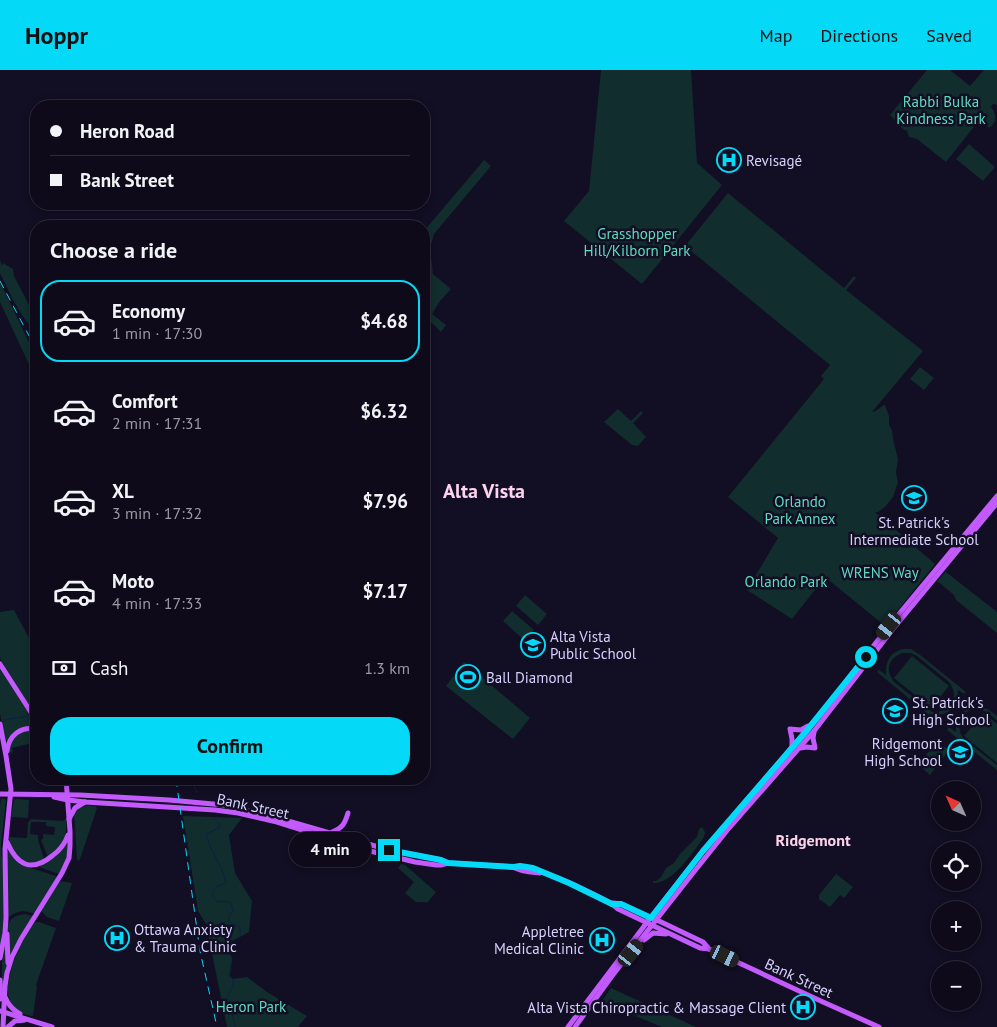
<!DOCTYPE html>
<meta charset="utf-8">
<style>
:root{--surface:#0e0a1a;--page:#1c1827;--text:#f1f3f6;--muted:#9b9aa2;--line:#2e2b39;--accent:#04d9f7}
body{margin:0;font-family:"PT Sans",sans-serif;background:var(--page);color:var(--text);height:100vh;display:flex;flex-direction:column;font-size:19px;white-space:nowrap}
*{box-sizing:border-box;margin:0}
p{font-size:16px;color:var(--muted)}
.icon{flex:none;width:28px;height:28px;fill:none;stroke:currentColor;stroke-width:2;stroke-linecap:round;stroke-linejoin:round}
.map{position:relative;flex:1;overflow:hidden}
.sheet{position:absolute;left:30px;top:150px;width:400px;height:565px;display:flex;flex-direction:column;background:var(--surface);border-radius:20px;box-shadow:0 2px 8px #0003,0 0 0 1px var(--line)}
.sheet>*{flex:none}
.top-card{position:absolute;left:30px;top:30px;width:400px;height:110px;border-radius:20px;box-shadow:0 2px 8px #0003,0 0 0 1px var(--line);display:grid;align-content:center;height:110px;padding:0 20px;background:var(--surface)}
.needle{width:32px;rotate:315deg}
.buttons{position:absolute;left:931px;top:711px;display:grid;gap:10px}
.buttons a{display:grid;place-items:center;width:50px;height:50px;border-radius:50%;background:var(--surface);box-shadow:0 2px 8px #0003,0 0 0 1px var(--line);font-size:25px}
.end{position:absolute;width:22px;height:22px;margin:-11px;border:6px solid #04d9f7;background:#111;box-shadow:0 0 0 2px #111}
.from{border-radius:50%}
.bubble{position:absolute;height:35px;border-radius:18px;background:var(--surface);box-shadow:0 2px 8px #0003,0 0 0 1px var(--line);font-size:16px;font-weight:700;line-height:35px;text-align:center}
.car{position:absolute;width:15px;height:30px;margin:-15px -8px;border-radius:6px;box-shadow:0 0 4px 1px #0007;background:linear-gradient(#222 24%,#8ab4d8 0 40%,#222 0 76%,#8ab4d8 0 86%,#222 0)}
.top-card b{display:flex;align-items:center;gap:18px;height:48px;font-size:19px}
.top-card b+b{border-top:1px solid var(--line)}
.top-card i{width:12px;height:12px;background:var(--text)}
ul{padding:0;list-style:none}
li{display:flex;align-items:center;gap:15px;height:82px;margin:0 10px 8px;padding:0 10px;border:2px solid transparent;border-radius:20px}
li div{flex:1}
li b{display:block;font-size:19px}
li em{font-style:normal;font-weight:700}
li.active{border-color:var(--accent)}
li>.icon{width:45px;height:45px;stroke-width:1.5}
h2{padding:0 20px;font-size:22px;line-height:60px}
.pay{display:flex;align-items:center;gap:12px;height:55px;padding:0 20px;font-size:19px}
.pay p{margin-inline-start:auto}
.cta{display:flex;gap:10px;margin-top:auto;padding:10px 20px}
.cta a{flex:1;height:58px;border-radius:20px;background:var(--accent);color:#111;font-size:20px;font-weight:700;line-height:58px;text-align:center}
header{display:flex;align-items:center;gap:30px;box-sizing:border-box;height:70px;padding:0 25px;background:var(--accent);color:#111}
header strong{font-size:24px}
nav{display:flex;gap:28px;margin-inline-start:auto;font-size:18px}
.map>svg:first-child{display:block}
.green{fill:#112d2d;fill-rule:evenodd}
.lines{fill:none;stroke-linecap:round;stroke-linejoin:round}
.stream{stroke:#0c2044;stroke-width:1}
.major{stroke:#c35afc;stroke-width:5}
.rail{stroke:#04d9f7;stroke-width:1;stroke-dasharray:8 6;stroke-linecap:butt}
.route{stroke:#04d9f7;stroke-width:6}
.labels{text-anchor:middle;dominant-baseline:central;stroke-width:5;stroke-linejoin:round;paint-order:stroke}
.park-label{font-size:15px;fill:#5eddc0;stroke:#120e23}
.poi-label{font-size:15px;fill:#d7d1fe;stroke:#120e23;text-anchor:start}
.street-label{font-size:15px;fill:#d7d1fe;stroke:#120e23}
.neighbourhood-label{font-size:16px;font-weight:bold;fill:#fed3ee;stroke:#120e23}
.district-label{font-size:20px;font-weight:bold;fill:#fed3ee;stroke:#120e23}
</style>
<header>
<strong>Hoppr</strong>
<nav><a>Map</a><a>Directions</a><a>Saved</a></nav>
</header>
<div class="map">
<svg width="997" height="957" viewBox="0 0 997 957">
<rect width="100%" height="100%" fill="#120e23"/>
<g class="green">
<path d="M601,0H691L697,93L722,115L642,214L564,151L589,121Z"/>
<path d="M927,0H950L970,16L984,0H997V35L993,34L991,37C997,44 997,53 989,58L983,53L981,48L946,92L917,69L909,67L907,61C900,59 896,50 890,45Z"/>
<path d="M969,74L995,97L983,111L956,89Z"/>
<path d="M484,90L491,96L434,164L430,178L433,204L451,219L440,231L432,244L446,255L441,262L428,249L424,241V161Z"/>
<path d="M728,123L844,218L854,206L856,208L846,220L923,281L872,342C877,342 880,336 885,335L889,346V355L892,360L893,369L898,389L896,403L898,412L893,427L885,437L878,442H875L935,494L885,556L825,507L792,549L747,520L778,468L728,427L824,309L821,306L830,295L685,176Z"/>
<path d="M0,190L2,196L3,193L13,199L14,206L29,235L35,244L36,271L33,259L24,248L13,230L0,203Z"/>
<path d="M0,212L36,287V303H33L0,232Z"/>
<path d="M920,297L934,308L924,320L910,309Z"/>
<path d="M618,339L631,351L641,341L643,343L633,353L646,367L638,376L632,375L604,352Z"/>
<path d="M946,502L997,542V563L956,530L954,525L937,511Z"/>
<path d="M525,525L547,544L538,555L516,536Z"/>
<path d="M14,540L36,581V646L3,594L0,588V542Z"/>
<path d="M512,541L534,560L525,571L503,551Z"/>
<path d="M903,579H911L919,584L966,622L964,624L958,620C957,640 948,647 928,644L877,602L879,600L886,605C885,592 890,582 903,579ZM902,583H911L917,586L949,612C961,628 950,643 932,642L894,612C885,599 888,589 902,583Z"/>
<path d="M912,586L949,616L931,638L894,608Z"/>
<path d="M464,592L530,648L513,669L446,616Z"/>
<path d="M0,597L30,644L28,645L30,648L32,647L36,654V657L23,658L6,678L0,643Z"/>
<path d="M974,636C984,636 990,640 997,646V651C993,647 989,643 984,641C965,633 951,655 965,670L997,695V700L947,660L949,657L956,662C955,648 961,640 974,636Z"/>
<path d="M984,643L997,654V693L964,666Z"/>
<path d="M24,660L36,661V672L12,678L13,682L9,684C7,672 15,667 24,660Z"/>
<path d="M937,671L949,680L930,705L921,697L929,687L926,685Z"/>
<path d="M1,729H5L6,730L1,776L2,788L3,789L4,856L0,878V736Z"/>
<path d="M16,729L29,730L28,748L11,747L14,730Z"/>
<path d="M87,736H95L97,738L79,792V789L77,791L74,742L79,738Z"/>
<path d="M183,746L242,748L229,765L235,803L252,831L249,862L225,875L232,888L230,906L233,909L247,907L267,922L307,946L298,957H227L206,854L198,841Z"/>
<path d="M31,749L63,751L66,749C67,769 64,773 49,786L47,785L41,770L43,769V764L54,765L55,757L46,756V752H31L30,764L38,765V770L44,789L43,791C40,792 34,794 31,794C19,793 9,778 8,767L27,768L28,752Z"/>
<path d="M702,757L705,762L704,767C693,782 673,814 653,813V811H656L661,807L666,798L674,793L680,784L697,767L699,759Z"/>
<path d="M68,771L67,787L59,804L39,797L53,788Z"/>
<path d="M7,780L16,791L21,795L56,806L57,808L35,844C22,839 18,841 8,847Z"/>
<path d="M401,794L405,795L436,822L427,833L425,832H416L405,823L414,812L398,798Z"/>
<path d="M836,804L853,817L844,828L840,825L830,837L819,829V825Z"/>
<path d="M60,811L72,813L59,851L47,847L42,842V839Z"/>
<path d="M25,844L33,846L17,872L2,917V892L8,855C11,847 17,845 25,844Z"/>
<path d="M35,852H39L56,858L36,915L37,916L33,946C20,945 8,936 8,922L7,921C10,896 19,873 35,852Z"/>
<path d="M611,918L696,957H662L601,932Z"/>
</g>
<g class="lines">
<g class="stream">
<path d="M3,650L29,646"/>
<path d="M191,709L197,722"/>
<path d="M216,750L220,754L219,758L206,764C210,782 223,796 226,813L216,817L213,820V826L217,832L224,831L231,833L233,840L229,846V852L240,857V867L228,872L224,875L232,888L229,906L233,909V916L227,928L234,951L235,957"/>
</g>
<g class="major">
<path d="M0,594L36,650"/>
<path d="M0,654L6,686L11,719L5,779L6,848L5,863L0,888"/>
<path d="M792,677V669L790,659L801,660L808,656"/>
<path d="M800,678L807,677L815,678L813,668L814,662"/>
<path d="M7,681C9,665 21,656 36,659"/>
<path d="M0,724L80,725L169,730L224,735L281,749L389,780L441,790L448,793L514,797C521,796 527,797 533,799C553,805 573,814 591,823C601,828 610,832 618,839L700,878L709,879L823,932L879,957"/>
<path d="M54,727L68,730L85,732L215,740L238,743L277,752L366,780L415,792L436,795H441L448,793"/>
<path d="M69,749L75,738L85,732"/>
<path d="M332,762C343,758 345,753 348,743"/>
<path d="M7,772C17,795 31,803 52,786C59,781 65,774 68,765"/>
<path d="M515,798C523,802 531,802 540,803"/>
<path d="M613,833L621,834L659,851L703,872L709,879"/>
<path d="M7,864L8,893"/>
<path d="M644,870L653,863L666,864"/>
<path d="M0,910L1,929"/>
<path d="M5,927C8,935 13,940 20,944"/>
<path d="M0,941L52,957"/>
<path d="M3,957L5,916L7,903L12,887L21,869L62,803L69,788L70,776V761L66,709"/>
<path d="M8,957L15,951L25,950"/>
<path d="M568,957L651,847L703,781L823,641L889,556L997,426"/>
<path d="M575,957L612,906L693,803L729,758L814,661L893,559L997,433"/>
</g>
<g class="rail">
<path d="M0,211L36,279"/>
<path d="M176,709L200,881L217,957"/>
</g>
</g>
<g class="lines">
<path class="route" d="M389,780L441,790L448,793L514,797L520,796L533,798L569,813L612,834H621L651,848L703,781L804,664L866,587"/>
</g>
<defs>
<symbol id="hospital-ring" viewBox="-11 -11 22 22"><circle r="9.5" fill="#120e23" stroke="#04d9f7" stroke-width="1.5"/><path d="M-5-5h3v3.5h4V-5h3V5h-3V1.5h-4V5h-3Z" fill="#04d9f7"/></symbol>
<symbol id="school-ring" viewBox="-11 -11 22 22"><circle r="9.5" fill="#120e23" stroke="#04d9f7" stroke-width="1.5"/><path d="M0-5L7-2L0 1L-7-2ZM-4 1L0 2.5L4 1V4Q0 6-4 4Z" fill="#04d9f7"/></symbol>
<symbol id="stadium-ring" viewBox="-11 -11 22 22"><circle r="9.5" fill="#120e23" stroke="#04d9f7" stroke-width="1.5"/><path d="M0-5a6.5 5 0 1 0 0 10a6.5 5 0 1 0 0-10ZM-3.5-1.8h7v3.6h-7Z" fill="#04d9f7"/></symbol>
</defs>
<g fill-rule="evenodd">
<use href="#hospital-ring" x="715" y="76" width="28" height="28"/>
<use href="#school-ring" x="900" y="414" width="28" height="28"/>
<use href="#school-ring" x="519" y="561" width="28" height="28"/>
<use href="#stadium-ring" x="454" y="593" width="28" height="28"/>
<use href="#school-ring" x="881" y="627" width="28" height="28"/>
<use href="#school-ring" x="946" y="668" width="28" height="28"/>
<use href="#hospital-ring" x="103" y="854" width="28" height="28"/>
<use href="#hospital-ring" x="588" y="856" width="28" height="28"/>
<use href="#hospital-ring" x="789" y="923" width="28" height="28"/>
</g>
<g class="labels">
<g class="park-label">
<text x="941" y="31">Rabbi Bulka<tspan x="941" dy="17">Kindness Park</tspan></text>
<text x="637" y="163">Grasshopper<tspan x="637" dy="17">Hill/Kilborn Park</tspan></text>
<text x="800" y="431">Orlando<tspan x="800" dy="17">Park Annex</tspan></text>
<text x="880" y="502">WRENS Way</text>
<text x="786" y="511">Orlando Park</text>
<text x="251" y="936">Heron Park</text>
</g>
<g class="poi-label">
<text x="746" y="90">Revisagé</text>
<text x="914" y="452" text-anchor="middle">St. Patrick's<tspan x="914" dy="17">Intermediate School</tspan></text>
<text x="550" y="566">Alta Vista<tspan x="550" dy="17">Public School</tspan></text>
<text x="486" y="607">Ball Diamond</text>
<text x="912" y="632">St. Patrick's<tspan x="912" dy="17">High School</tspan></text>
<text x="942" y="673" text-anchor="end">Ridgemont<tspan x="942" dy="17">High School</tspan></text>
<text x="134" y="859">Ottawa Anxiety<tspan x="134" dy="17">&amp; Trauma Clinic</tspan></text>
<text x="584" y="861" text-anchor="end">Appletree<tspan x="584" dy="17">Medical Clinic</tspan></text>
<text x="786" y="937" text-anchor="end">Alta Vista Chiropractic &amp; Massage Client</text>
</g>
<g class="street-label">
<text transform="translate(253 736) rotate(12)">Bank Street</text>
<text transform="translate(799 908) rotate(25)">Bank Street</text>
</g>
<g class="neighbourhood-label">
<text x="813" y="770">Ridgemont</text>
</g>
<g class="district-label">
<text x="484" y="421">Alta Vista</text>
</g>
</g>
</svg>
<div class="buttons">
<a><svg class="needle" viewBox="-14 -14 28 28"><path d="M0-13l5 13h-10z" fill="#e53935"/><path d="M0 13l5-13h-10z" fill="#9b9aa2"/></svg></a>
<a><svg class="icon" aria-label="locate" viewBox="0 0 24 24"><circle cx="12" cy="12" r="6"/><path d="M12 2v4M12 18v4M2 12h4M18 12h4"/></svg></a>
<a>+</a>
<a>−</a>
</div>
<i class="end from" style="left:866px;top:587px"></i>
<i class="end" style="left:389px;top:780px"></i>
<div class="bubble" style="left:289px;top:762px;width:82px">4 min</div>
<i class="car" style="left:889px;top:556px;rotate:218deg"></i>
<i class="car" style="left:631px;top:883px;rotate:39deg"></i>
<i class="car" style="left:725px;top:886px;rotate:116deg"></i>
<div class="top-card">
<b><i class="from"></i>Heron Road</b>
<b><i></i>Bank Street</b>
</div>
<section class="sheet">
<h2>Choose a ride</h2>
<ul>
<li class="active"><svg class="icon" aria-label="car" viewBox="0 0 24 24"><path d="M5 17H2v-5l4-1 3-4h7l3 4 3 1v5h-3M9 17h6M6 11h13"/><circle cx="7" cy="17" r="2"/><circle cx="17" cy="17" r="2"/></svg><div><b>Economy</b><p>1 min · 17:30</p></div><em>$4.68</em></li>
<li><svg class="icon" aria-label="car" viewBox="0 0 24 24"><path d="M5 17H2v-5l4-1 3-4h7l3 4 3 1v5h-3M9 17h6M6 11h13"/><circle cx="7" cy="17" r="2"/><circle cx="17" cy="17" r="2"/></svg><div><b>Comfort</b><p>2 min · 17:31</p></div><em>$6.32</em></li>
<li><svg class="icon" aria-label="car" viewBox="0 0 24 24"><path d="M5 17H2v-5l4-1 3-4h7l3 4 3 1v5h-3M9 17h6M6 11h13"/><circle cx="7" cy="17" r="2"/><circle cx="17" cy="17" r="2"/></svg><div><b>XL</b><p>3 min · 17:32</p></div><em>$7.96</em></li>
<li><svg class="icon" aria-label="car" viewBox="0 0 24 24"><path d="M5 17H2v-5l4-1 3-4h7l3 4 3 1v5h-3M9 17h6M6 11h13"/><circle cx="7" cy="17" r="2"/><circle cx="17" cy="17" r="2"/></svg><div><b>Moto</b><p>4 min · 17:33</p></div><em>$7.17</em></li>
</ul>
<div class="pay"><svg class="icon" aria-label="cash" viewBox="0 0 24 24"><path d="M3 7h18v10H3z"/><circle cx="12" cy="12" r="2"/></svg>Cash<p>1.3 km</p></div>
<div class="cta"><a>Confirm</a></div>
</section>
</div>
